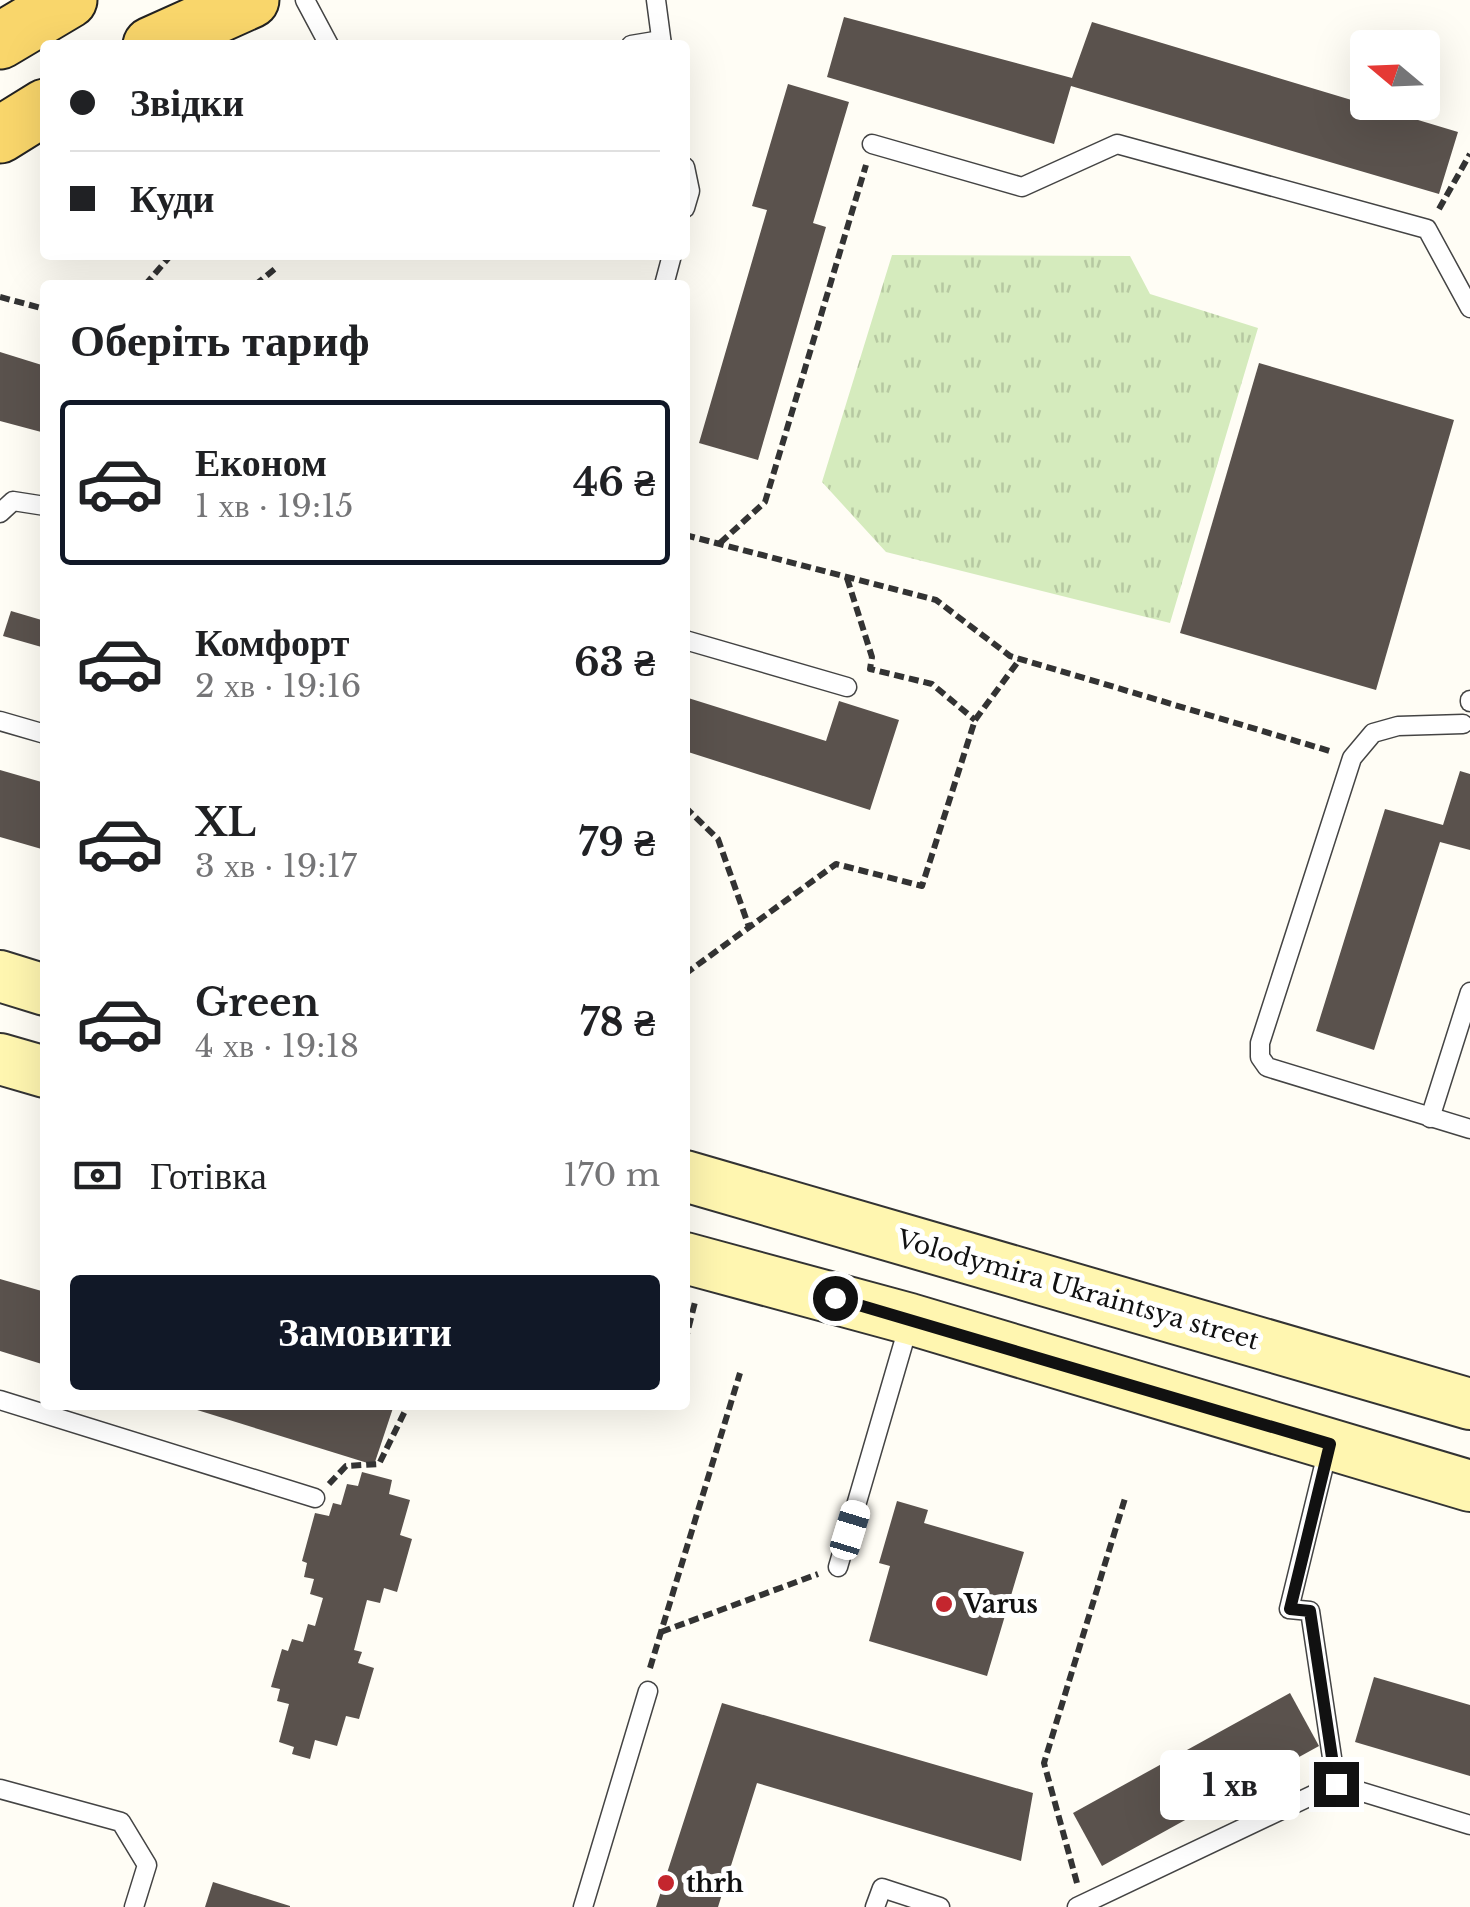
<!DOCTYPE html>
<html lang="uk">
<meta charset="utf-8">
<style>
:root{--surface:#fff;--page:#f2f2f2;--text:#202124;--muted:#757577;--line:#e0e0e0;--accent:#111827}
body{margin:0;font-family:"Libre Baskerville",serif;background:var(--page);color:var(--text);height:100vh;display:flex;flex-direction:column;font-size:38px;white-space:nowrap}
*{box-sizing:border-box;margin:0}
p{font-size:32px;color:var(--muted)}
.icon{flex:none;width:55px;height:55px;fill:none;stroke:currentColor;stroke-width:2;stroke-linecap:round;stroke-linejoin:round}
.map{position:relative;flex:1;overflow:hidden}
.side{position:absolute;left:40px;top:280px;width:650px;height:1130px;display:flex;flex-direction:column;background:var(--surface);border-radius:10px;box-shadow:0 10px 40px #0002}
.side>*{flex:none}
.hud{position:absolute;left:40px;top:40px;width:650px;height:220px;border-radius:10px;box-shadow:0 10px 40px #0002;display:grid;align-content:center;height:220px;padding:0 30px;background:var(--surface)}
.needle{width:65px;rotate:289deg}
.buttons{position:absolute;left:1350px;top:30px;display:grid;gap:20px}
.buttons a{display:grid;place-items:center;width:90px;height:90px;border-radius:10px;background:var(--surface);box-shadow:0 10px 40px #0002;font-size:50px}
.end{position:absolute;width:45px;height:45px;margin:-22px;border:12px solid #111;background:#fff;box-shadow:0 0 0 5px #fff}
.from{border-radius:50%}
.bubble{position:absolute;height:70px;border-radius:10px;background:var(--surface);box-shadow:0 10px 40px #0002;font-size:32px;font-weight:800;line-height:70px;text-align:center}
.car{position:absolute;width:30px;height:60px;margin:-30px -15px;border-radius:12px;box-shadow:0 0 8px 2px #0007;background:linear-gradient(#fff 24%,#345 0 40%,#fff 0 76%,#345 0 86%,#fff 0)}
.hud b{display:flex;align-items:center;gap:35px;height:95px;font-size:38px}
.hud b+b{border-top:2px solid var(--line)}
.hud i{width:25px;height:25px;background:var(--text)}
ul{padding:0;list-style:none}
li{display:flex;align-items:center;gap:30px;height:165px;margin:0 20px 15px;padding:0 10px;border:5px solid transparent;border-radius:10px}
li div{flex:1}
li b{display:block;font-size:38px}
li em{font-style:normal;font-weight:800}
li.on{border-color:var(--accent)}
li>.icon{width:90px;height:90px;stroke-width:1.5}
h2{padding:0 30px;font-size:45px;line-height:120px}
.pay{display:flex;align-items:center;gap:25px;height:110px;padding:0 30px;font-size:38px}
.pay p{margin-inline-start:auto}
.cta{display:flex;gap:20px;margin-top:auto;padding:20px 30px}
.cta a{flex:1;height:115px;border-radius:10px;background:var(--accent);color:#fff;font-size:40px;font-weight:800;line-height:115px;text-align:center}
.map>svg:first-child{display:block}
.grass{fill:url(#grass-tufts)}
.building{fill:#5a524d}
.lines{fill:none;stroke-linecap:round;stroke-linejoin:round}
.lane-casing{stroke:#444;stroke-width:21}
.secondary-casing{stroke:#333;stroke-width:54}
.primary-casing{stroke:#222;stroke-width:59}
.path{stroke:#333;stroke-width:6;stroke-dasharray:10 5;stroke-linecap:butt}
.lane{stroke:#fff;stroke-width:18}
.secondary{stroke:#fff6b0;stroke-width:50}
.primary{stroke:#f9d66b;stroke-width:55}
.route{stroke:#111;stroke-width:12}
.poi-dot{fill:#c4262e;stroke:#fff;stroke-width:4}
.labels{text-anchor:middle;dominant-baseline:central;stroke-width:10;stroke-linejoin:round;paint-order:stroke}
.street-label{font-size:25px;fill:#111;stroke:#fff}
.poi-label{font-size:25px;font-weight:bold;fill:#111;stroke:#fff;text-anchor:start}
</style>
<div class="map">
<svg width="1470" height="1907" viewBox="0 0 1470 1907">
<defs>
<pattern id="grass-tufts" width="24" height="20" patternUnits="userSpaceOnUse" patternTransform="scale(2.5)"><rect width="24" height="20" fill="#d5ebbd"/><path d="M3 7l-1-3M5 7V3M7 7l1-3M15 17l-1-3M17 17v-4M19 17l1-3" fill="none" stroke="#b6c8a1"/></pattern>
</defs>
<rect width="100%" height="100%" fill="#fffdf5"/>
<path class="grass" d="M892,255L1130,256L1150,294L1258,328L1170,623L886,552L822,482Z"/>
<g class="building">
<path d="M844,17L1072,78L1092,22L1458,132L1439,194L1071,86L1054,144L827,77Z"/>
<path d="M788,84L849,102L813,223L826,227L758,460L699,443L767,210L752,206Z"/>
<path d="M0,352L45,366V433L0,421Z"/>
<path d="M1259,363L1454,420L1376,690L1180,633Z"/>
<path d="M11,611L45,621V648L3,636Z"/>
<path d="M685,697L826,741L839,701L899,720L870,810L685,751Z"/>
<path d="M0,770L45,783V850L0,837Z"/>
<path d="M1460,771L1470,774V850L1440,842L1374,1050L1316,1031L1385,809L1443,825Z"/>
<path d="M0,1279L45,1292V1365L0,1351Z"/>
<path d="M181,1405H394L374,1465Z"/>
<path d="M362,1472L392,1480L389,1494L410,1500L400,1535L412,1539L397,1592L384,1588L380,1603L367,1600L354,1650L362,1652L358,1663L374,1668L359,1719L346,1716L337,1746L315,1740L310,1759L292,1754L294,1747L279,1742L289,1704L277,1701L280,1689L271,1687L282,1649L288,1651L292,1639L303,1642L308,1624L315,1626L323,1598L310,1594L314,1579L304,1577L307,1563L302,1561L315,1513L329,1516L333,1503L341,1505L347,1484L358,1486Z"/>
<path d="M897,1501L928,1510L924,1523L1024,1552L987,1676L869,1641L890,1566L879,1563Z"/>
<path d="M1374,1677L1470,1705V1776L1355,1742Z"/>
<path d="M1290,1693L1319,1746L1102,1866L1073,1813Z"/>
<path d="M722,1703L1033,1793L1021,1861L757,1783L718,1907H656Z"/>
<path d="M213,1882L290,1906V1907H205Z"/>
</g>
<g class="lines">
<defs>
<g id="lane">
<path d="M305,0L329,45"/>
<path d="M656,0L662,45"/>
<path d="M631,45L661,40"/>
<path d="M872,144L1022,187L1117,144L1427,229L1470,308"/>
<path d="M685,167L690,191L685,208"/>
<path d="M664,285L672,255"/>
<path d="M0,513L13,501L45,506"/>
<path d="M685,640L847,687"/>
<path d="M1470,702V700"/>
<path d="M0,721L45,734"/>
<path d="M1463,724L1398,726L1373,733L1352,758L1260,1043V1057L1267,1067L1470,1129"/>
<path d="M1430,1118L1470,992"/>
<path d="M0,1400L315,1498"/>
<path d="M1329,1445L1289,1609L1310,1611L1336,1784"/>
<path d="M838,1567L909,1324"/>
<path d="M0,1789L121,1822L147,1865L134,1907"/>
<path d="M583,1907L648,1691"/>
<path d="M875,1907L882,1888L940,1907"/>
<path d="M1077,1907L1336,1784L1470,1825"/>
</g>
<g id="secondary">
<path d="M0,976L45,990"/>
<path d="M0,1059L45,1072"/>
<path d="M685,1176L1470,1404"/>
<path d="M685,1258L910,1319L1470,1486"/>
</g>
<g id="primary">
<path d="M0,41L69,0"/>
<path d="M151,45L251,0"/>
<path d="M0,135L45,107"/>
</g>
</defs>
<use href="#lane" class="lane-casing"/>
<use href="#secondary" class="secondary-casing"/>
<use href="#primary" class="primary-casing"/>
<g class="path">
<path d="M1439,209L1470,154"/>
<path d="M145,285L171,255"/>
<path d="M255,285L276,268"/>
<path d="M0,297L45,309"/>
<path d="M685,535L936,600L1010,656L1333,752"/>
<path d="M720,543L765,502L866,165"/>
<path d="M847,578L872,657L870,669L932,684L975,720"/>
<path d="M685,807L718,839L749,927"/>
<path d="M685,974L836,864L922,886L975,720L1020,659"/>
<path d="M685,1342L695,1302"/>
<path d="M329,1484L346,1466L379,1464L408,1405"/>
<path d="M661,1632L818,1574"/>
<path d="M650,1668L740,1373"/>
<path d="M1077,1883L1044,1763L1126,1495"/>
</g>
<use href="#lane" class="lane"/>
<use href="#secondary" class="secondary"/>
<use href="#primary" class="primary"/>
</g>
<g class="lines">
<path class="route" d="M835,1298L1330,1444L1290,1609L1310,1611L1336,1784"/>
</g>
<g class="poi-dot">
<circle cx="944" cy="1604" r="10"/>
<circle cx="666" cy="1883" r="10"/>
</g>
<g class="labels">
<g class="street-label">
<text transform="translate(1078 1290) rotate(16)">Volodymira Ukraintsya street</text>
</g>
<g class="poi-label">
<text x="964" y="1604">Varus</text>
<text x="686" y="1883">thrh</text>
</g>
</g>
</svg>
<div class="buttons">
<a><svg class="needle" viewBox="-14 -14 28 28"><path d="M0-13l5 13h-10z" fill="#e53935"/><path d="M0 13l5-13h-10z" fill="#757577"/></svg></a>
</div>
<i class="end from" style="left:835px;top:1298px"></i>
<i class="end" style="left:1336px;top:1784px"></i>
<div class="bubble" style="left:1160px;top:1750px;width:140px">1 хв</div>
<i class="car" style="left:850px;top:1530px;rotate:17deg"></i>
<div class="hud">
<b><i class="from"></i>Звідки</b>
<b><i></i>Куди</b>
</div>
<section class="side">
<h2>Оберіть тариф</h2>
<ul>
<li class="on"><svg class="icon" aria-label="car" viewBox="0 0 24 24"><path d="M5 17H2v-5l4-1 3-4h7l3 4 3 1v5h-3M9 17h6M6 11h13"/><circle cx="7" cy="17" r="2"/><circle cx="17" cy="17" r="2"/></svg><div><b>Економ</b><p>1 хв · 19:15</p></div><em>46 ₴</em></li>
<li><svg class="icon" aria-label="car" viewBox="0 0 24 24"><path d="M5 17H2v-5l4-1 3-4h7l3 4 3 1v5h-3M9 17h6M6 11h13"/><circle cx="7" cy="17" r="2"/><circle cx="17" cy="17" r="2"/></svg><div><b>Комфорт</b><p>2 хв · 19:16</p></div><em>63 ₴</em></li>
<li><svg class="icon" aria-label="car" viewBox="0 0 24 24"><path d="M5 17H2v-5l4-1 3-4h7l3 4 3 1v5h-3M9 17h6M6 11h13"/><circle cx="7" cy="17" r="2"/><circle cx="17" cy="17" r="2"/></svg><div><b>XL</b><p>3 хв · 19:17</p></div><em>79 ₴</em></li>
<li><svg class="icon" aria-label="car" viewBox="0 0 24 24"><path d="M5 17H2v-5l4-1 3-4h7l3 4 3 1v5h-3M9 17h6M6 11h13"/><circle cx="7" cy="17" r="2"/><circle cx="17" cy="17" r="2"/></svg><div><b>Green</b><p>4 хв · 19:18</p></div><em>78 ₴</em></li>
</ul>
<div class="pay"><svg class="icon" aria-label="cash" viewBox="0 0 24 24"><path d="M3 7h18v10H3z"/><circle cx="12" cy="12" r="2"/></svg>Готівка<p>170 m</p></div>
<div class="cta"><a>Замовити</a></div>
</section>
</div>
